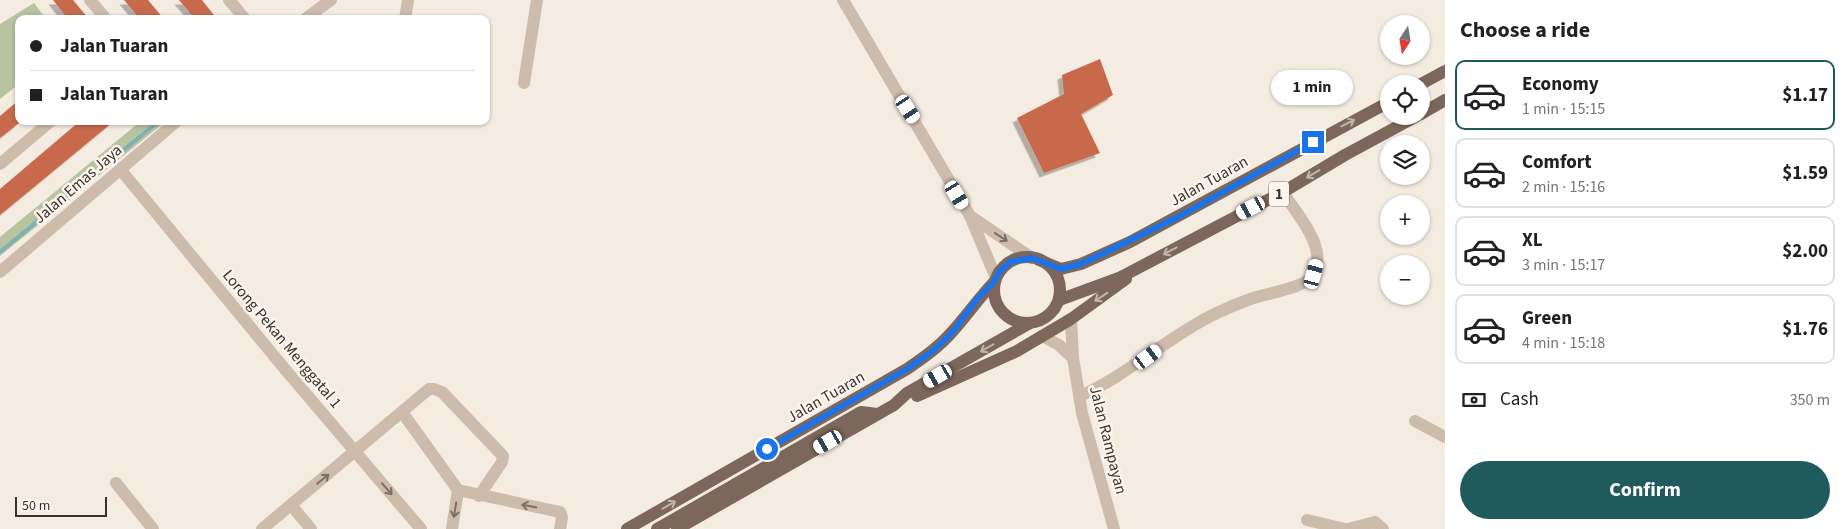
<!DOCTYPE html>
<meta charset="utf-8">
<style>
:root{--surface:#fff;--page:#f6f6f6;--text:#202124;--muted:#757577;--line:#e0e0e0;--accent:#1f5a5e}
body{margin:0;font-family:"Source Sans 3",sans-serif;background:var(--page);color:var(--text);height:100vh;display:flex;flex-direction:column;font-size:19px;white-space:nowrap}
*{box-sizing:border-box;margin:0}
p{font-size:16px;color:var(--muted)}
.icon{flex:none;width:28px;height:28px;fill:none;stroke:currentColor;stroke-width:2;stroke-linecap:round;stroke-linejoin:round}
.map{position:relative;flex:1;overflow:hidden}
.details{display:flex;flex-direction:column;background:var(--surface);width:400px}
.details>*{flex:none}
.banner{position:absolute;left:15px;top:15px;width:475px;height:110px;border-radius:10px;box-shadow:0 1px 4px #0004;display:grid;align-content:center;height:110px;padding:0 15px;background:var(--surface)}
.needle{width:32px;rotate:192deg}
.tools{position:absolute;left:1380px;top:15px;display:grid;gap:10px}
.tools a{display:grid;place-items:center;width:50px;height:50px;border-radius:50%;background:var(--surface);box-shadow:0 1px 4px #0004;font-size:25px}
.scale{position:absolute;left:15px;bottom:12px;width:92px;box-sizing:border-box;padding-left:5px;border:2px solid #3b302b;border-top:0;font-size:14px;line-height:18px;white-space:nowrap;color:#3b302b;-webkit-text-stroke:4px #fbf5ee;paint-order:stroke}
.end{position:absolute;width:22px;height:22px;margin:-11px;border:6px solid #1a73e8;background:#fff;box-shadow:0 0 0 2px #fff}
.from{border-radius:50%}
.bubble{position:absolute;height:35px;border-radius:18px;background:var(--surface);box-shadow:0 1px 4px #0004;font-size:16px;font-weight:700;line-height:35px;text-align:center}
.car{position:absolute;width:15px;height:30px;margin:-15px -8px;border-radius:6px;box-shadow:0 0 4px 1px #0007;background:linear-gradient(#fff 24%,#345 0 40%,#fff 0 76%,#345 0 86%,#fff 0)}
.banner b{display:flex;align-items:center;gap:18px;height:48px;font-size:19px}
.banner b+b{border-top:1px solid var(--line)}
.banner i{width:12px;height:12px;background:var(--text)}
ul{padding:0;list-style:none}
li{display:flex;align-items:center;gap:15px;height:70px;margin:0 10px 8px;padding:0 5px;border:2px solid var(--line);border-radius:10px}
li div{flex:1}
li b{display:block;font-size:19px}
li em{font-style:normal;font-weight:700}
li.selected{border-color:var(--accent)}
li>.icon{width:45px;height:45px;stroke-width:1.5}
h2{padding:0 15px;font-size:22px;line-height:60px}
.pay{display:flex;align-items:center;gap:12px;height:55px;padding:0 15px;font-size:19px}
.pay p{margin-inline-start:auto}
.button{display:flex;gap:10px;margin-top:auto;padding:10px 15px}
.button a{flex:1;height:58px;border-radius:30px;background:var(--accent);color:#fff;font-size:20px;font-weight:700;line-height:58px;text-align:center}
main{display:flex;flex:1;min-height:0}
.map>svg:first-child{display:block}
.green{fill:#b8c4a0}
.lines{fill:none;stroke-linecap:round;stroke-linejoin:round}
.stream{stroke:#7fb0b2;stroke-width:4}
.building{fill:#c8694b;filter:url(#shadow)}
.minor{stroke:#cdbbac;stroke-width:12}
.major{stroke:#7d675c;stroke-width:12}
.oneway{stroke:#c2b5ac}
.oneway2{stroke:#7d6f65}
.route{stroke:#1a73e8;stroke-width:6}
.labels{text-anchor:middle;dominant-baseline:central;stroke-width:5;stroke-linejoin:round;paint-order:stroke}
.shield{fill:#fbf5ee;stroke:#756b66;stroke-width:1}
.shield-label{font-size:15px;font-weight:bold;fill:#3b302b}
.street-label{font-size:16px;fill:#3b302b;stroke:#fbf5ee}
</style>
<main>
<div class="map">
<svg width="1445" height="529" viewBox="0 0 1445 529">
<defs>
<filter id="shadow"><feDropShadow dx="-4.5" dy="4.5" stdDeviation="0" flood-color="#0004"/></filter>
</defs>
<rect width="100%" height="100%" fill="#f4ebe1"/>
<g class="green">
<path d="M34,3L46,19H19V84L0,99V24Z"/>
<path d="M141,121H166L0,256V237Z"/>
</g>
<g class="lines">
<path class="stream" d="M0,252L159,121"/>
</g>
<g class="building">
<path d="M53,0H73L89,19H68Z"/>
<path d="M124,0H148L164,19H140Z"/>
<path d="M179,0H202L217,19H195Z"/>
<path d="M1100,59L1113,95L1081,114L1100,153L1044,173L1017,118L1064,94L1062,75Z"/>
<path d="M19,100V123L0,138V116Z"/>
<path d="M80,121H114L0,215V189Z"/>
</g>
<g class="lines">
<g class="minor">
<path d="M90,0L106,19"/>
<path d="M229,0L245,19"/>
<path d="M843,0L970,216L996,278"/>
<path d="M305,19L331,0"/>
<path d="M405,19L408,0"/>
<path d="M524,83L537,0"/>
<path d="M0,164L51,121"/>
<path d="M120,169L284,368L421,529"/>
<path d="M970,216L1032,258"/>
<path d="M0,272L177,121"/>
<path d="M1071,319L1073,358L1082,413L1114,529"/>
<path d="M1042,336L1059,345L1073,358"/>
<path d="M1080,396C1121,378 1154,349 1193,326C1210,315 1229,307 1248,300C1264,293 1306,289 1314,274C1328,246 1296,214 1283,192"/>
<path d="M402,412L458,490L560,512L562,518L560,529"/>
<path d="M1415,421L1445,437"/>
<path d="M116,483L153,529"/>
<path d="M291,505L311,529"/>
<path d="M1307,520L1345,529"/>
<path d="M262,529L429,389H434L442,392L503,456L502,462L479,496"/>
<path d="M452,529L458,490"/>
<path d="M1348,529L1375,522L1383,529"/>
</g>
<g class="major">
<path d="M1421,84L1445,71"/>
<path d="M1421,114L1445,100"/>
<circle cx="1027" cy="290" r="33"/>
<path d="M1039,260L1061,269L1081,264L1130,242L1389,102"/>
<path d="M1059,300L1119,278L1283,192L1345,155L1417,116"/>
<path d="M917,396L1017,351L1071,319L1126,279"/>
<path d="M627,529L907,369C923,358 939,347 952,332C967,315 979,298 995,281"/>
<path d="M657,529L861,412L877,414"/>
<path d="M677,529L894,405L907,393L1030,323"/>
</g>
</g>
<defs><path id="oneway-shaft" d="M-6 0H5M1.5-3L5.5 0L1.5 3" fill="none" stroke-width="1.6" stroke-linecap="round" stroke-linejoin="round" transform="scale(1.25)"/></defs>
<g class="oneway">
<use href="#oneway-shaft" transform="translate(1348 123) rotate(-27)"/>
<use href="#oneway-shaft" transform="translate(1313 174) rotate(149)"/>
<use href="#oneway-shaft" transform="translate(1170 251) rotate(152)"/>
<use href="#oneway-shaft" transform="translate(1101 297) rotate(146)"/>
<use href="#oneway-shaft" transform="translate(987 348) rotate(150)"/>
<use href="#oneway-shaft" transform="translate(669 505) rotate(-30)"/>
</g>
<g class="oneway2">
<use href="#oneway-shaft" transform="translate(1001 237) rotate(34)"/>
<use href="#oneway-shaft" transform="translate(323 479) rotate(-39)"/>
<use href="#oneway-shaft" transform="translate(387 489) rotate(49)"/>
<use href="#oneway-shaft" transform="translate(529 506) rotate(-169)"/>
<use href="#oneway-shaft" transform="translate(455 510) rotate(99)"/>
</g>
<g class="lines">
<path class="route" d="M767,449L907,369L934,350L952,333L977,299L994,282L999,272L1010,262L1032,258L1061,269L1081,264L1180,216L1313,142"/>
</g>
<g class="labels">
<rect class="shield" x="1269" y="181.5" width="20" height="25" rx="4"/>
<g class="shield-label">
<text x="1279" y="194">1</text>
</g>
<g class="street-label">
<text transform="translate(1209 181) rotate(-29)">Jalan Tuaran</text>
<text transform="translate(78 184) rotate(-41)">Jalan Emas Jaya</text>
<text transform="translate(282 339) rotate(50)">Lorong Pekan Menggatal 1</text>
<text transform="translate(826 397) rotate(-30)">Jalan Tuaran</text>
<text transform="translate(1108 440) rotate(76)">Jalan Rampayan</text>
</g>
</g>
</svg>
<div class="tools">
<a><svg class="needle" viewBox="-14 -14 28 28"><path d="M0-13l5 13h-10z" fill="#e53935"/><path d="M0 13l5-13h-10z" fill="#757577"/></svg></a>
<a><svg class="icon" aria-label="locate" viewBox="0 0 24 24"><circle cx="12" cy="12" r="6"/><path d="M12 2v4M12 18v4M2 12h4M18 12h4"/></svg></a>
<a><svg class="icon" aria-label="layers" viewBox="0 0 24 24"><path d="M12 4l9 5-9 5-9-5zM3 14l9 5 9-5"/></svg></a>
<a>+</a>
<a>−</a>
</div>
<div class="scale">50 m</div>
<i class="end from" style="left:767px;top:449px"></i>
<i class="end" style="left:1313px;top:142px"></i>
<div class="bubble" style="left:1271px;top:70px;width:82px">1 min</div>
<i class="car" style="left:908px;top:109px;rotate:147deg"></i>
<i class="car" style="left:957px;top:195px;rotate:149deg"></i>
<i class="car" style="left:1251px;top:208px;rotate:242deg"></i>
<i class="car" style="left:1314px;top:274px;rotate:15deg"></i>
<i class="car" style="left:1148px;top:357px;rotate:54deg"></i>
<i class="car" style="left:938px;top:376px;rotate:240deg"></i>
<i class="car" style="left:828px;top:442px;rotate:240deg"></i>
<div class="banner">
<b><i class="from"></i>Jalan Tuaran</b>
<b><i></i>Jalan Tuaran</b>
</div>
</div>
<section class="details">
<h2>Choose a ride</h2>
<ul>
<li class="selected"><svg class="icon" aria-label="car" viewBox="0 0 24 24"><path d="M5 17H2v-5l4-1 3-4h7l3 4 3 1v5h-3M9 17h6M6 11h13"/><circle cx="7" cy="17" r="2"/><circle cx="17" cy="17" r="2"/></svg><div><b>Economy</b><p>1 min · 15:15</p></div><em>$1.17</em></li>
<li><svg class="icon" aria-label="car" viewBox="0 0 24 24"><path d="M5 17H2v-5l4-1 3-4h7l3 4 3 1v5h-3M9 17h6M6 11h13"/><circle cx="7" cy="17" r="2"/><circle cx="17" cy="17" r="2"/></svg><div><b>Comfort</b><p>2 min · 15:16</p></div><em>$1.59</em></li>
<li><svg class="icon" aria-label="car" viewBox="0 0 24 24"><path d="M5 17H2v-5l4-1 3-4h7l3 4 3 1v5h-3M9 17h6M6 11h13"/><circle cx="7" cy="17" r="2"/><circle cx="17" cy="17" r="2"/></svg><div><b>XL</b><p>3 min · 15:17</p></div><em>$2.00</em></li>
<li><svg class="icon" aria-label="car" viewBox="0 0 24 24"><path d="M5 17H2v-5l4-1 3-4h7l3 4 3 1v5h-3M9 17h6M6 11h13"/><circle cx="7" cy="17" r="2"/><circle cx="17" cy="17" r="2"/></svg><div><b>Green</b><p>4 min · 15:18</p></div><em>$1.76</em></li>
</ul>
<div class="pay"><svg class="icon" aria-label="cash" viewBox="0 0 24 24"><path d="M3 7h18v10H3z"/><circle cx="12" cy="12" r="2"/></svg>Cash<p>350 m</p></div>
<div class="button"><a>Confirm</a></div>
</section>
</main>
